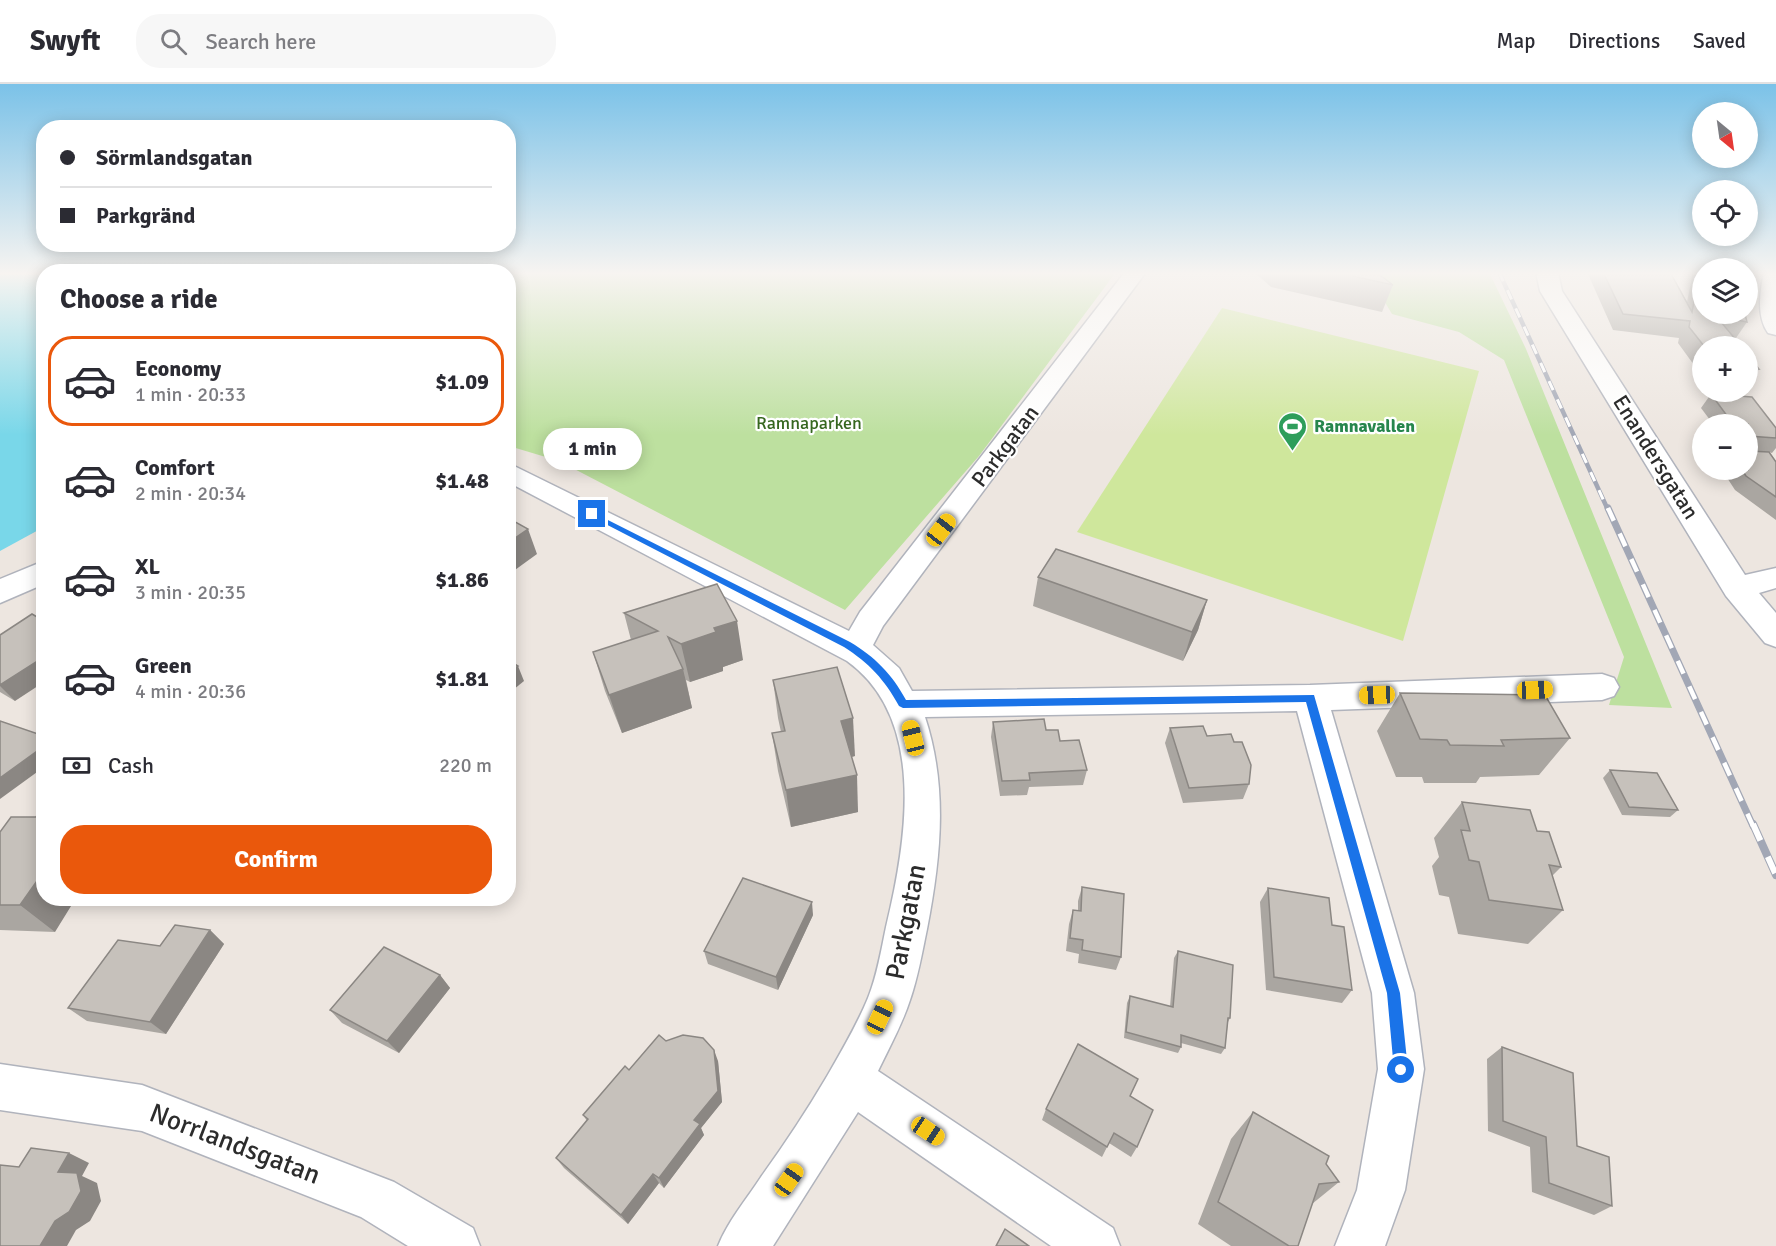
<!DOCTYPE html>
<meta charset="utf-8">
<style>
:root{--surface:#fff;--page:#f7f7f7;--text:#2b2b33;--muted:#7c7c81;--line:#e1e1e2;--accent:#ea580c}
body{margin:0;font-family:Signika,sans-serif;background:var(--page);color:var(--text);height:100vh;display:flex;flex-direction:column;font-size:22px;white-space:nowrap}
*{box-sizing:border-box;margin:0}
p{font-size:20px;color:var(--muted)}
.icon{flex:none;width:33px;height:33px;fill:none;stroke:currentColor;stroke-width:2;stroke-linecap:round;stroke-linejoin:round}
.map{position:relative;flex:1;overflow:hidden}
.side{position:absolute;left:36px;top:180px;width:480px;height:642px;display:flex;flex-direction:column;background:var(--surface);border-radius:24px;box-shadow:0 3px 15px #0003}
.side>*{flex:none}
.hud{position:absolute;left:36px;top:36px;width:480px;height:132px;border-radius:24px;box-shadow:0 3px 15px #0003;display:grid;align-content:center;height:132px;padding:0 24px;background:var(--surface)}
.needle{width:39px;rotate:151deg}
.controls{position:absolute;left:1692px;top:18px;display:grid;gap:12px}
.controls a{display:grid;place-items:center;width:66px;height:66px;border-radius:50%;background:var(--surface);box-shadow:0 3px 15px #0003;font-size:30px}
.end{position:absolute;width:27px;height:27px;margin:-14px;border:8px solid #1a73e8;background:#fff;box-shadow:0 0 0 3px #fff}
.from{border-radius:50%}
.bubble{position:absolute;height:42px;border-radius:21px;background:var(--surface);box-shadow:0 3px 15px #0003;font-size:20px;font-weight:700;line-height:42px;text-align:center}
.car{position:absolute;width:18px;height:36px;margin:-18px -9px;border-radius:8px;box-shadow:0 0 4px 2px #0007;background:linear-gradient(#f5c518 24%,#345 0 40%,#f5c518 0 76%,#345 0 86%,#f5c518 0)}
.hud b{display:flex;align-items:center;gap:21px;height:57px;font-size:22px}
.hud b+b{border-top:2px solid var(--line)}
.hud i{width:15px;height:15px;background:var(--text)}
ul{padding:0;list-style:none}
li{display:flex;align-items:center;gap:18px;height:90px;margin:0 12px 9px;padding:0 12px;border:3px solid transparent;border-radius:24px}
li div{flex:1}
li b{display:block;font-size:22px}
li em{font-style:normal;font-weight:700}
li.on{border-color:var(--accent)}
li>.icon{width:54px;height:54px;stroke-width:1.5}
h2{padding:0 24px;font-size:27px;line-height:72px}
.pay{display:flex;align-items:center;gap:15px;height:66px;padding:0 24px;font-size:22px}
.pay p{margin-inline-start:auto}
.button{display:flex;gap:12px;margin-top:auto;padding:12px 24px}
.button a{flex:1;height:69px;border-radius:24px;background:var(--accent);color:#fff;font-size:24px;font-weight:700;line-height:69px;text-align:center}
header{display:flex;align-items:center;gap:36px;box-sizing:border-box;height:84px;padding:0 30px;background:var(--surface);border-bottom:2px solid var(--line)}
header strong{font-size:28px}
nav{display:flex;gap:33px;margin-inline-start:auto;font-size:21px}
.search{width:420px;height:54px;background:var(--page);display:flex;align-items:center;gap:15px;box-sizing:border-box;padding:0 21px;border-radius:24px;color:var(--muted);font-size:22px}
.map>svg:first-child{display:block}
.green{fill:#bde09f}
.pitch{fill:#cfe79c}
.water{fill:#79d7e9}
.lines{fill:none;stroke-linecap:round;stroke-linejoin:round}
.street-casing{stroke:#b0b3bc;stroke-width:3}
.street{fill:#fff;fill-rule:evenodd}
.rail-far2-casing{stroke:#a2a7b5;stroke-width:4.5}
.rail-far1-casing{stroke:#a2a7b5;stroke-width:7}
.rail-casing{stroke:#a2a7b5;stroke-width:8}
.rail-far2{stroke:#fff;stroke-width:3;stroke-dasharray:10;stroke-linecap:butt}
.rail-far1{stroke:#fff;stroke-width:4.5;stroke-dasharray:14;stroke-linecap:butt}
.rail{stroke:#fff;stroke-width:6;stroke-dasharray:18;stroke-linecap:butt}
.wall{fill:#aaa6a1}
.shaded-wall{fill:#8b8783}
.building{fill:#c6c1bb;stroke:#8b8783;stroke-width:1.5}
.route{fill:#1a73e8}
.labels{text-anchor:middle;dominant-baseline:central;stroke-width:4.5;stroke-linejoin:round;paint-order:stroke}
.far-park-label{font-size:18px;fill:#36671f;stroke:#fff}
.far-leisure-label{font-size:18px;font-weight:bold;fill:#27864d;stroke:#fff;text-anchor:start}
.street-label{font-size:22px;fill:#2c2c2c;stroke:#fff}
.near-street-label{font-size:27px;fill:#2c2c2c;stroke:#fff}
</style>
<header>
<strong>Swyft</strong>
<div class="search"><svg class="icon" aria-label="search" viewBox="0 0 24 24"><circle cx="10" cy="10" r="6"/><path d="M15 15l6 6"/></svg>Search here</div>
<nav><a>Map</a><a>Directions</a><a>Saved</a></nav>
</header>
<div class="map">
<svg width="1776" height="1162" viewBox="0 0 1776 1162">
<rect width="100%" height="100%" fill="#ede6e0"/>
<g class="green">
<path d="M509,188H1116L979,372L845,526L559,377L509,362Z"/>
<path d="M1367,188H1489L1526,265L1672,624L1609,621L1624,573L1504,276L1459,248L1392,230Z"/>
</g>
<path class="pitch" d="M1222,224L1479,287L1403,557L1077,448Z"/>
<path class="water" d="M0,188H43L44,443L0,467Z"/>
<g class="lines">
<defs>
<g id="street">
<path d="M1125,188H1146L883,542L873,561L899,584L912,607L1310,601L1602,590L1614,594L1619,603L1614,612L1602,616L1331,626L1414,909L1424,985L1405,1106L1385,1162H1335L1357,1106L1378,985L1372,909L1297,627L925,633C948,703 941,773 927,845C922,869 918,893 910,916C902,941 889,964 878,987L1113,1144L1120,1162H1051L858,1028L773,1162H718C728,1137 746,1116 761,1093C784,1061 806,1028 826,994C841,968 857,941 868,914C877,892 881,867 886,843C906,760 928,635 847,577L508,398V379L849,547L860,528Z"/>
<path d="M1536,188H1558L1562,207L1745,491L1776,484V504L1759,509L1776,529V563L1765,559L1726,512L1540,207Z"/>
<path d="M1764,188H1776V251L1768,249C1756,232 1760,207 1764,188Z"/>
<path d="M44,477V500L0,519V495Z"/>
<path d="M0,980L142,1001L394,1098L473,1144L480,1162H408L361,1133L142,1047L0,1026Z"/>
</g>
</defs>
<use href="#street" class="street-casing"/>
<use href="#street" class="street"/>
<defs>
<path id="rail-far2" d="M1499,188L1608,426"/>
<path id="rail-far1" d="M1608,424L1753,742"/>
<path id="rail" d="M1753,740L1776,791"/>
</defs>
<use href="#rail-far2" class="rail-far2-casing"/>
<use href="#rail-far1" class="rail-far1-casing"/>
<use href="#rail" class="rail-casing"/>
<use href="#rail-far2" class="rail-far2"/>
<use href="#rail-far1" class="rail-far1"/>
<use href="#rail" class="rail"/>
</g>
<g class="wall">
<path d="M1254,188H1376L1393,201L1382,228L1271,203Z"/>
<path d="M1587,188H1670L1687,218L1693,188H1702L1747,238L1736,254L1733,253L1741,262H1702V292L1678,259L1679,254L1613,246Z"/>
<path d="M1748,271L1759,285L1748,301Z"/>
<path d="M1711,310L1776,344V364L1772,369L1769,368L1776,377V436L1735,406L1722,386H1748V340H1713L1701,324Z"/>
<path d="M1038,493L1207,516L1198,546L1183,577L1033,522Z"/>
<path d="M624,529L743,576L723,583V587L690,598L686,596L692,624L622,649L605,607L593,568L631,556Z"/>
<path d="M0,551L15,617L0,608Z"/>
<path d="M773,596L855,672L851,673L858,728L791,743L778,687L772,649L781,648L778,634Z"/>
<path d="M1400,609L1570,654L1539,691L1480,693L1476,699H1424L1422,693H1396L1377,647Z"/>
<path d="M993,638L1046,646L1060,657L1087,686L1083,701L1029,703L1027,711L1000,712L991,653Z"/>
<path d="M1170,644L1207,652L1249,700L1243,715L1183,719L1165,659Z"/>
<path d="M1610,686L1678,726L1670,733L1622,731L1603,694Z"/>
<path d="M1462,718L1561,783L1552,792L1563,826L1528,860L1458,850L1449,813L1439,811L1432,782L1439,773L1434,754Z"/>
<path d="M0,748L55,848L0,846Z"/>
<path d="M1082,803L1121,873L1116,886L1078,879L1079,870L1066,867L1069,840L1073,826L1078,827V817Z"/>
<path d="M1268,804L1352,906L1342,919L1266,906L1260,818Z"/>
<path d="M813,831L778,906L708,880L704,867Z"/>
<path d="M210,846L224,860L166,950L87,937L68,924L160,862Z"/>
<path d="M1178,867L1230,934L1228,938L1225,964L1221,970L1181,959V963L1178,969L1124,954L1127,919L1130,912L1170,923L1174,874Z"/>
<path d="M440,891L450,904L399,969L342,939L330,926Z"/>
<path d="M666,957L718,977L722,1018L701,1044L704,1051L664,1104L659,1099L628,1140L564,1084L556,1074L587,1037L583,1031L629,986Z"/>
<path d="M1502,963L1577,1062L1612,1122L1594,1131L1532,1108L1530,1063L1488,1047L1487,975Z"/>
<path d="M1130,1012L1137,1063L1131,1073L1109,1059L1102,1073L1042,1036L1046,1025Z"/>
<path d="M1253,1028L1326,1080L1339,1098L1312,1120L1298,1162H1231L1198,1140L1231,1055Z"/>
</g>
<g class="shaded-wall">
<path d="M528,445L537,470L508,491V459Z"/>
<path d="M1207,516L1198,546L1183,577L1192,548Z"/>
<path d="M737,537L743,576L723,583V587L690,598L681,560L714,544Z"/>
<path d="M44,562V598L15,617L0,602V601L37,567Z"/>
<path d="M518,582L524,597L508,610V589Z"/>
<path d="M683,585L692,624L622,649L609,611Z"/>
<path d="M853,634L855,672L843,675L841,637Z"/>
<path d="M44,662V683L0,715V694Z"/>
<path d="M857,691L858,728L791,743L786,706Z"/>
<path d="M44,787V814H76L55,848L20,821Z"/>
<path d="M812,818L813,831L778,906L776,893Z"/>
<path d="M210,846L224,860L166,950L150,938Z"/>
<path d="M440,891L450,904L399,969L387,957Z"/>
<path d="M714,966L718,977L722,1018L701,1044L704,1051L664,1104L659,1094L694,1036Z"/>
<path d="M69,1069L89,1079L82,1092L97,1099L101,1117L90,1137L76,1146L67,1162H40L58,1088Z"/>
<path d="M653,1090L659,1099L628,1140L621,1131Z"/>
</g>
<g class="building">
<path d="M1334,188H1376L1393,201Z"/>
<path d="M1603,188H1670L1692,228L1700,188H1702V230H1745L1747,238L1716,232L1741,262H1704L1689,243L1690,237L1623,230Z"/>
<path d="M1748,271L1759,285L1748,284Z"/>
<path d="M1711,310L1752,313L1776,344V354L1748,352V340H1733Z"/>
<path d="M1748,367L1769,368L1776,378V413L1746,392L1742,386H1748Z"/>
<path d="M508,434L528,445L508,459Z"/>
<path d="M1056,465L1207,516L1192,548L1038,493Z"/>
<path d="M717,500L737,537L714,544L716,548L681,560L668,553L683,585L609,611L593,568L658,547L624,529Z"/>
<path d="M32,530L44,537V562L37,567L44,571V573L0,601V551Z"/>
<path d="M508,576L518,582L508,589Z"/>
<path d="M837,583L853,634L841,637L857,691L786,706L772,649L785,647L773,596Z"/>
<path d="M1400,609L1545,611L1570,654L1501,656L1504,662L1450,661L1447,656L1420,655Z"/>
<path d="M1044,635L1046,646H1058L1060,657L1079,656L1087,686L1029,689L1030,696L1002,697L993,638Z"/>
<path d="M0,637L44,652V662L0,694Z"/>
<path d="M1203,642L1207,652L1231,650L1234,658H1242L1251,681L1249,700L1189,704L1170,644Z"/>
<path d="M1610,686L1657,689L1678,726L1629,723Z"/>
<path d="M1462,718L1530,726L1537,747L1549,748L1561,783L1549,781L1563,826L1489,816L1479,778L1469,776L1461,746L1470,747Z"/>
<path d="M42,724H44V787L20,821H0V748L11,733H36Z"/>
<path d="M743,794L812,818L776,893L704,867Z"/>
<path d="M1082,803L1124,810L1121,873L1082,866L1083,856L1070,854L1073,826L1081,827Z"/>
<path d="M1268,804L1329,814L1332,841L1344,843L1352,906L1274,893Z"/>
<path d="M175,841L210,846L150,938L68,924L118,856L160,862Z"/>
<path d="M384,863L440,891L387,957L330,926Z"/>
<path d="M1178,867L1233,881L1230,934H1228L1225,964L1181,951V963L1126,948L1130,912L1173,923Z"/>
<path d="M659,951L666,957L683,951L703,954L714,966L718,1007L694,1036L700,1040L659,1094L653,1090L621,1131L556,1074L588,1035L583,1031L625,982L629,986Z"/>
<path d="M1078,960L1138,995L1130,1012L1153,1026L1137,1063L1114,1049L1107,1063L1046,1025Z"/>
<path d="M1502,963L1573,989L1577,1062L1609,1073L1612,1122L1549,1099L1546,1053L1503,1037Z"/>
<path d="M1253,1028L1329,1072L1326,1080L1339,1098L1319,1100L1298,1162H1289L1218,1118Z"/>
<path d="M31,1064L69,1069L58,1088L77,1089L81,1107L69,1128L55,1137L40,1162H0V1081L19,1083Z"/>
<path d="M1005,1145L1029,1162H996Z"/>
</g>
<linearGradient id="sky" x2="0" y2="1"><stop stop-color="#7bc2e8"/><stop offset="0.54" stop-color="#f7f4f1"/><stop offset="1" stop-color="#f7f4f1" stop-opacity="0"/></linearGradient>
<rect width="1776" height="351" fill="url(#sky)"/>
<path class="route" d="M592,428L850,558C875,573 892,590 906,616L1314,611L1400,909L1408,986L1406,990H1396L1394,986L1387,909L1306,618L903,624L899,622C885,596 869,579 844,563L590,432Z"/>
<defs>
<symbol id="stadium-pin" viewBox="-11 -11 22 30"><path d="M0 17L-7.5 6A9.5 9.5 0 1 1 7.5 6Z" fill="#2e9e5b" stroke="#fff"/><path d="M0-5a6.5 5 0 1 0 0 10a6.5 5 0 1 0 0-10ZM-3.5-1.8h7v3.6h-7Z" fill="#fff"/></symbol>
</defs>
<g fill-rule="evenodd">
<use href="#stadium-pin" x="1276" y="326" width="33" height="45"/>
</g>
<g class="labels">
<g class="far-park-label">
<text x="809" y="339">Ramnaparken</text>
</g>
<g class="far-leisure-label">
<text x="1314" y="342">Ramnavallen</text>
</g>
<g class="street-label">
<text transform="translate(1005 362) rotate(-53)">Parkgatan</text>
<text transform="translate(1656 373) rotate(58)">Enandersgatan</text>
</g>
<g class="near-street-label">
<text transform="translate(906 838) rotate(-79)">Parkgatan</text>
<text transform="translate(235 1060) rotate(21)">Norrlandsgatan</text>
</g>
</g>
</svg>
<div class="controls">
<a><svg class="needle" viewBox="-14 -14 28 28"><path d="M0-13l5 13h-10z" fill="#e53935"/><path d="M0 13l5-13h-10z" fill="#7c7c81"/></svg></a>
<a><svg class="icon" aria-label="locate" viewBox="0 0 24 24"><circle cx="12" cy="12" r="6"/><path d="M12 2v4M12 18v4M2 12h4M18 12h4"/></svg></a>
<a><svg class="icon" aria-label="layers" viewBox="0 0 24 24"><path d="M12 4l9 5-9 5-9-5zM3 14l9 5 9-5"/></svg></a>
<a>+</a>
<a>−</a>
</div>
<i class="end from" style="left:1401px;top:986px"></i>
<i class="end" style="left:592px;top:430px"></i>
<div class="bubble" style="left:543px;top:344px;width:99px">1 min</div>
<i class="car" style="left:941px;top:446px;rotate:38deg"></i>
<i class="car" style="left:1535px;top:606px;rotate:88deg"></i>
<i class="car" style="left:1377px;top:611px;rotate:268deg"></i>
<i class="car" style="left:913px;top:654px;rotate:346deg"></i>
<i class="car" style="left:880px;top:933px;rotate:25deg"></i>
<i class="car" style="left:928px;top:1047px;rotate:124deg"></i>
<i class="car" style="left:789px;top:1096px;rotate:35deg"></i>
<div class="hud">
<b><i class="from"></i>Sörmlandsgatan</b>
<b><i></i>Parkgränd</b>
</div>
<section class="side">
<h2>Choose a ride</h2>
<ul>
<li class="on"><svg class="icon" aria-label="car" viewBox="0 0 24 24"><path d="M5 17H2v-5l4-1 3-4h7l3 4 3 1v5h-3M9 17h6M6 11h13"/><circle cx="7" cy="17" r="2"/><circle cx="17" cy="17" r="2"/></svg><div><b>Economy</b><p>1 min · 20:33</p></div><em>$1.09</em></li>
<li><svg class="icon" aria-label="car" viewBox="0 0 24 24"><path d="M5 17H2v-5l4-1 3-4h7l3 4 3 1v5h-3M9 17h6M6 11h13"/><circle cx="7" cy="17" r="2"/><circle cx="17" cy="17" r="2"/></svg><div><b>Comfort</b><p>2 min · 20:34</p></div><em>$1.48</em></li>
<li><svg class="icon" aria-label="car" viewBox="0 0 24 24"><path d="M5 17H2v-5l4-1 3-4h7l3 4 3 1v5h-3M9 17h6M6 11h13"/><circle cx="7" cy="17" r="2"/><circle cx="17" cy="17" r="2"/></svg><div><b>XL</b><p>3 min · 20:35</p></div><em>$1.86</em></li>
<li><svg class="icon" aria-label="car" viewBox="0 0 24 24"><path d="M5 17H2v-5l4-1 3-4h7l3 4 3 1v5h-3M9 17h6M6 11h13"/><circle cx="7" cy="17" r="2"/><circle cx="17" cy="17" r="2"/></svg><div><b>Green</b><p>4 min · 20:36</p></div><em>$1.81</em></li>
</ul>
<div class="pay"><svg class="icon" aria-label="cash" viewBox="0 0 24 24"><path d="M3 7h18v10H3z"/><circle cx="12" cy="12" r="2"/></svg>Cash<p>220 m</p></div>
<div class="button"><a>Confirm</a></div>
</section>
</div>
